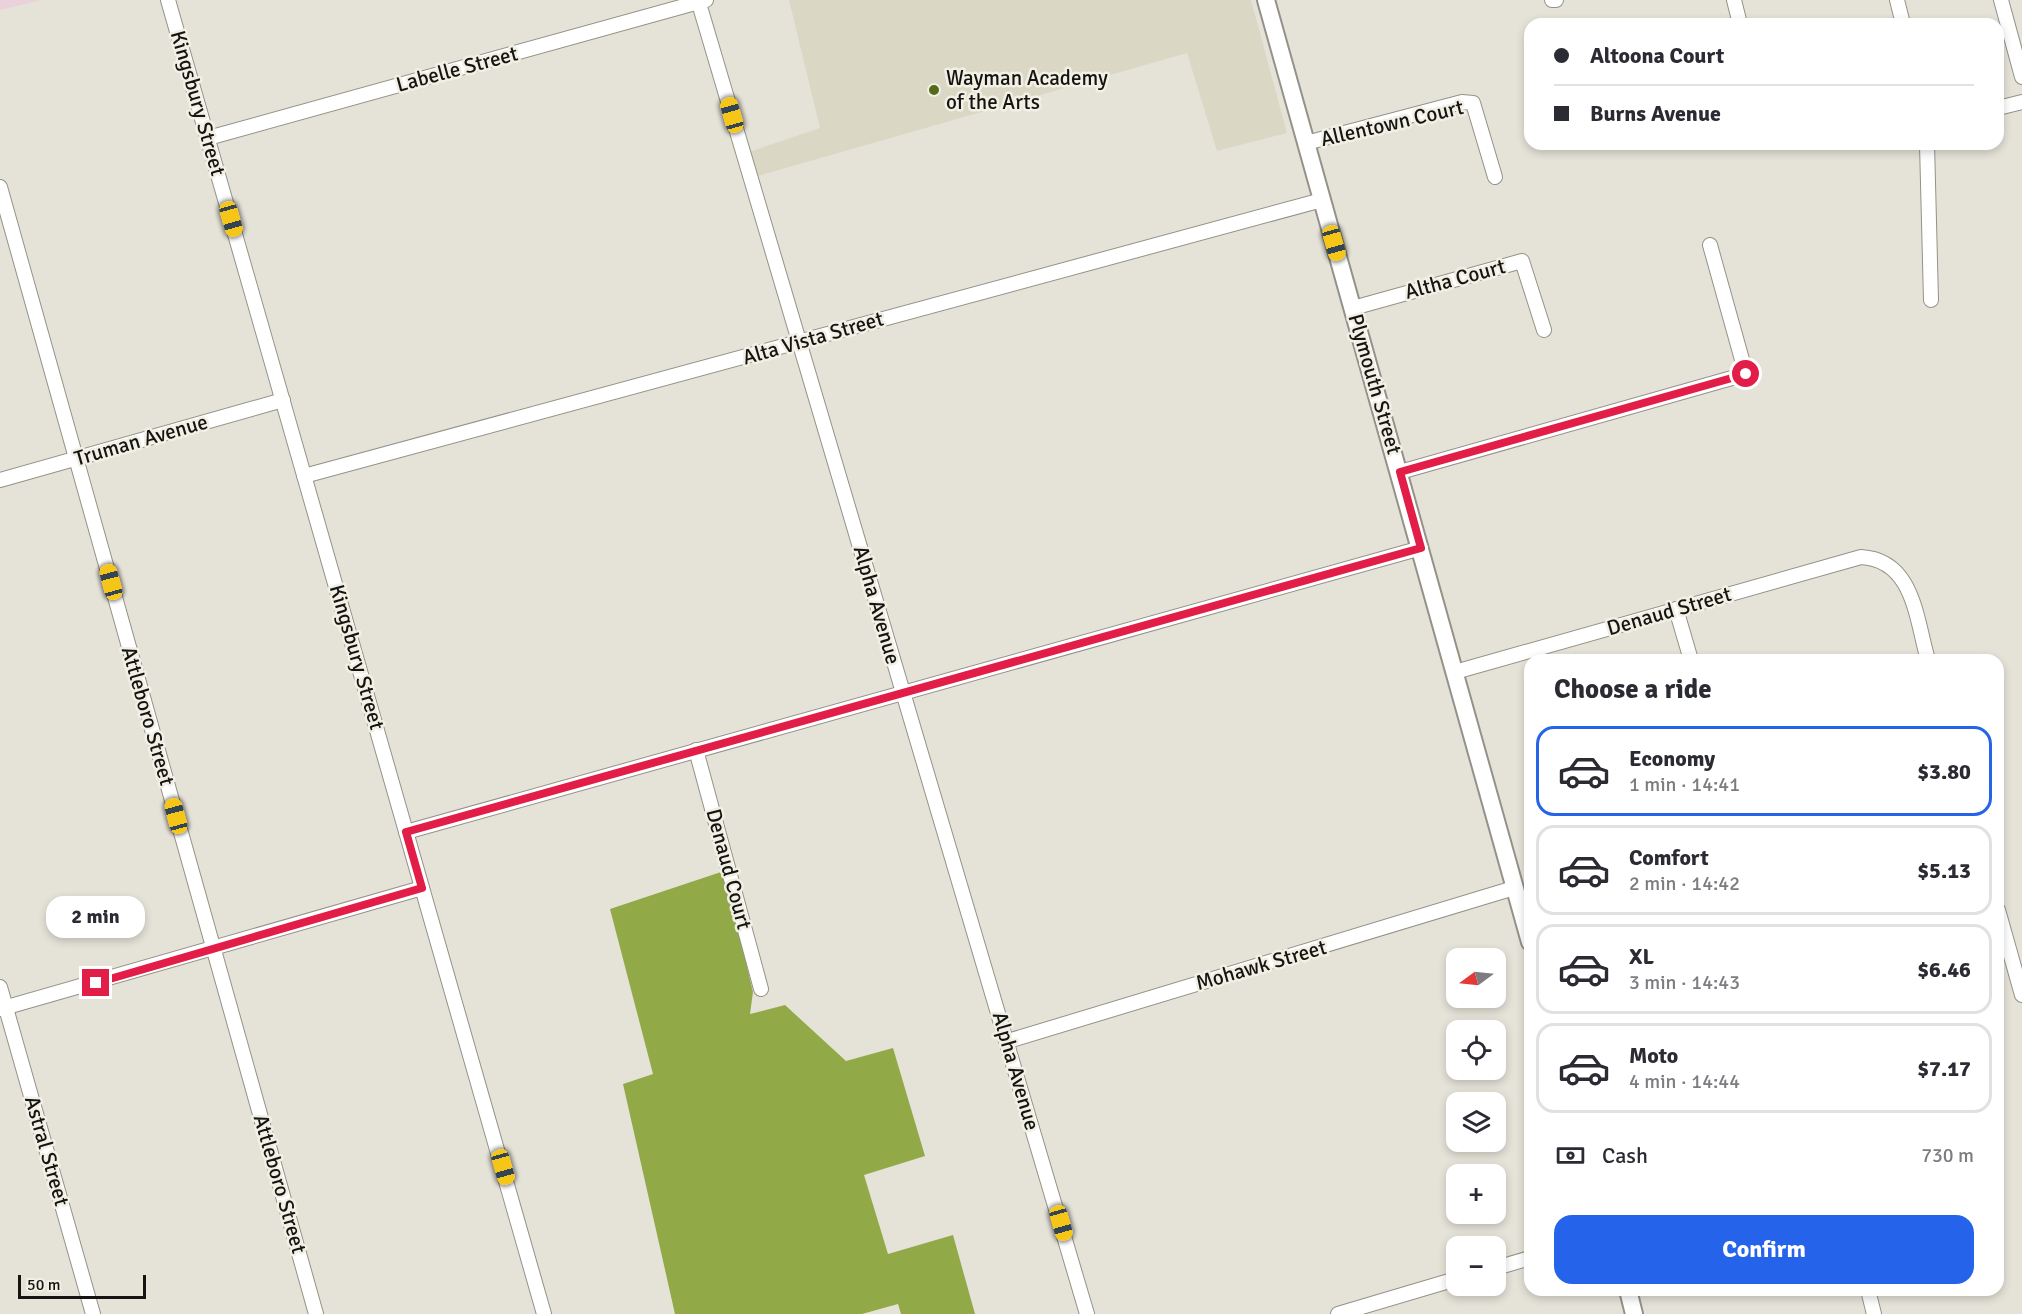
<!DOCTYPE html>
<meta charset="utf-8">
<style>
:root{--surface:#fff;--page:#f7f7f7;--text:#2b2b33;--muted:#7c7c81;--line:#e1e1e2;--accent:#2563eb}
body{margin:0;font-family:Signika,sans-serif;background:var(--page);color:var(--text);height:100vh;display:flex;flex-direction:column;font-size:22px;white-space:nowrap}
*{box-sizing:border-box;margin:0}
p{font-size:20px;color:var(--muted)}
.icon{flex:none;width:33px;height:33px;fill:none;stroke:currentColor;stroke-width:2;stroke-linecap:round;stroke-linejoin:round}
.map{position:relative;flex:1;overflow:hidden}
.sheet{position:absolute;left:1524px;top:654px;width:480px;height:642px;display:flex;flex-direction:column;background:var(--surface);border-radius:18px;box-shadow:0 3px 9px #0003}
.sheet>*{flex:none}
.hud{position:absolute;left:1524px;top:18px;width:480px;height:132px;border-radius:18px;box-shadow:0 3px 9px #0003;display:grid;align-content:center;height:132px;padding:0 30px;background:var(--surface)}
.needle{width:39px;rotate:255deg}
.tools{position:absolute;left:1446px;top:948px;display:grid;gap:12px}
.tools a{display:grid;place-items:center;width:60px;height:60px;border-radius:12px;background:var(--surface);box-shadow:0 3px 9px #0003;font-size:30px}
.scale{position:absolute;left:18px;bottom:15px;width:128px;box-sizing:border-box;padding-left:6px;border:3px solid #151411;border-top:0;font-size:16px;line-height:21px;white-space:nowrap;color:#151411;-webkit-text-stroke:4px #f2f0e5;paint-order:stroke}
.end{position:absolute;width:27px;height:27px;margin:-14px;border:8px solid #e11d48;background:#fff;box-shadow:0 0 0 3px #fff}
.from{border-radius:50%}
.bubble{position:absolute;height:42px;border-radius:18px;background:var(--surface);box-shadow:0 3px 9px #0003;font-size:20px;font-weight:700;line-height:42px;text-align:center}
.car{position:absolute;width:18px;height:36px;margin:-18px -9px;border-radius:8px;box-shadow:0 0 4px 2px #0007;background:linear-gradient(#f5c518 24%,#345 0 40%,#f5c518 0 76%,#345 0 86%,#f5c518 0)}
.hud b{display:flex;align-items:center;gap:21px;height:57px;font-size:22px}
.hud b+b{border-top:2px solid var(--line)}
.hud i{width:15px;height:15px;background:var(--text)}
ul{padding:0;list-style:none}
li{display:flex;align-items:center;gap:18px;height:90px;margin:0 12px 9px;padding:0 18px;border:3px solid var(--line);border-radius:18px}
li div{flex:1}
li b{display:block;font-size:22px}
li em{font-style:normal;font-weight:700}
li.on{border-color:var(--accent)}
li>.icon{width:54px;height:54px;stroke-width:1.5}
h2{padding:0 30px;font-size:27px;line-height:72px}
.pay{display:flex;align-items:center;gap:15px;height:66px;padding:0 30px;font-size:22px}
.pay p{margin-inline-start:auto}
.action{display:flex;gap:12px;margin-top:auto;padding:12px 30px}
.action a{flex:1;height:69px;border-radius:18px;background:var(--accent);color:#fff;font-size:24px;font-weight:700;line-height:69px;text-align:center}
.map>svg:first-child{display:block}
.commercial{fill:#ead1da}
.built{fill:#dbd7c5}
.forest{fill:#92a948}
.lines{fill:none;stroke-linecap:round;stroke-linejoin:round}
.minor-casing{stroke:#949288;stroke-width:16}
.tertiary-casing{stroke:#949288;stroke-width:20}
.minor{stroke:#fff;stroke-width:14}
.tertiary{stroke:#fff;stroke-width:16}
.route{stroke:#e11d48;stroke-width:8}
.poi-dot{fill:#546b1a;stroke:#f2f0e5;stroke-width:2}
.labels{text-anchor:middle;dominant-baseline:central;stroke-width:5;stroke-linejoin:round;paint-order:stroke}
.street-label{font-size:21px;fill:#151411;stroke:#f2f0e5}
.poi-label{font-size:21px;fill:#151411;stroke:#f2f0e5;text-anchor:start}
</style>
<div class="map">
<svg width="2022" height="1314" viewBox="0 0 2022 1314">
<rect width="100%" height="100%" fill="#e5e3d8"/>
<path class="commercial" d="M0,0H41L0,10Z"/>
<path class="built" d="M789,0H1251L1287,133L1217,151L1187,53L758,176L749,152L820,128Z"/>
<path class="forest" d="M724,871L753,992L750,1014L785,1005L846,1061L893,1048L925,1156L864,1175L888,1254L953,1235L975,1314H901L898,1304L862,1314H675L623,1084L653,1074L610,909Z"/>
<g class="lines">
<defs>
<g id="minor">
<path d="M168,0L544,1314"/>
<path d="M698,0L1087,1314"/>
<path d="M1552,0H1556"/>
<path d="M1734,0L1740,24"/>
<path d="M1897,0L1903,24"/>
<path d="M2001,0L2022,77"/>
<path d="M1998,108L2022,102"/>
<path d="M208,138L706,0"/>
<path d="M1306,143L1462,102L1473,103L1495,177"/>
<path d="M1927,144L1931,300"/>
<path d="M0,187L316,1314"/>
<path d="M1353,308L1522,261L1544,330"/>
<path d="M1400,472L1746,374L1710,245"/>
<path d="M304,476L1322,200"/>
<path d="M0,480L283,400"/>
<path d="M1676,609L1691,660"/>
<path d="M1455,672L1861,557C1914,560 1916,619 1928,660"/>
<path d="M696,750L761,989"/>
<path d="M406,832L1421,548"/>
<path d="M1998,910L2022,995"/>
<path d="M0,987L93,1314"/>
<path d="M0,1009L422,888"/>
<path d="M1008,1041L1514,888"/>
<path d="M1496,1268L1530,1258"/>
<path d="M1868,1290L1874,1314"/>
<path d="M1338,1314L1456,1279"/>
</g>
<g id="tertiary">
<path d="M1266,0L1530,942"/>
<path d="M1628,1290L1634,1314"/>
</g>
</defs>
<use href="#minor" class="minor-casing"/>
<use href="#tertiary" class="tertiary-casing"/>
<use href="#minor" class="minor"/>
<use href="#tertiary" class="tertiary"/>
</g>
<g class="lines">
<path class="route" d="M96,983L422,888L406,832L1421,548L1400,472L1746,374"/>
</g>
<circle class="poi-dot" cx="934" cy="90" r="6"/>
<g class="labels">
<g class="street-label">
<text transform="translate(457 69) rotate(-15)">Labelle Street</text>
<text transform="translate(198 103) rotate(74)">Kingsbury Street</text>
<text transform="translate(1392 123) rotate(-13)">Allentown Court</text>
<text transform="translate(1455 279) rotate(-15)">Altha Court</text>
<text transform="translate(813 338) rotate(-16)">Alta Vista Street</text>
<text transform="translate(1375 384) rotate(74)">Plymouth Street</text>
<text transform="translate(141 440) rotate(-16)">Truman Avenue</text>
<text transform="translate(877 605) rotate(74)">Alpha Avenue</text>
<text transform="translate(1669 611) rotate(-16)">Denaud Street</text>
<text transform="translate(357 657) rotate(74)">Kingsbury Street</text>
<text transform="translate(148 716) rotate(74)">Attleboro Street</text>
<text transform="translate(729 869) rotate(75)">Denaud Court</text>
<text transform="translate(1261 965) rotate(-16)">Mohawk Street</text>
<text transform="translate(1016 1071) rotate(74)">Alpha Avenue</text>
<text transform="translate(47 1151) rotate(74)">Astral Street</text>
<text transform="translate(280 1184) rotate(74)">Attleboro Street</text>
</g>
<g class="poi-label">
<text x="946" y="78">Wayman Academy<tspan x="946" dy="24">of the Arts</tspan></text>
</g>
</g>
</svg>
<div class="tools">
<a><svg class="needle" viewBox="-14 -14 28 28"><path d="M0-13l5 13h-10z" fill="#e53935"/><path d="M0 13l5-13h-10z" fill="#7c7c81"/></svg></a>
<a><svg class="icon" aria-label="locate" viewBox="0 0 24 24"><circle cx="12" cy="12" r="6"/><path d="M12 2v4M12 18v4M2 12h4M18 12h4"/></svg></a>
<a><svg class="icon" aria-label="layers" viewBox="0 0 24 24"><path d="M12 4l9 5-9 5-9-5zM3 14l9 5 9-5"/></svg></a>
<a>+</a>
<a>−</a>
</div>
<div class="scale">50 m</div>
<i class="end from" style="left:1746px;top:374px"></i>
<i class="end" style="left:96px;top:983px"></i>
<div class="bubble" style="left:46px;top:896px;width:99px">2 min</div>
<i class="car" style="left:732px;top:115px;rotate:344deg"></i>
<i class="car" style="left:231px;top:219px;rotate:164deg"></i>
<i class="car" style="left:1334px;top:243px;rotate:164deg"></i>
<i class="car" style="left:111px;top:582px;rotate:345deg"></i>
<i class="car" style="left:176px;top:816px;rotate:345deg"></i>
<i class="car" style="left:503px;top:1167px;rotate:164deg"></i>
<i class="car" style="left:1061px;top:1223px;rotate:164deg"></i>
<div class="hud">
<b><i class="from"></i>Altoona Court</b>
<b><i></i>Burns Avenue</b>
</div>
<section class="sheet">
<h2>Choose a ride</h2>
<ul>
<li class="on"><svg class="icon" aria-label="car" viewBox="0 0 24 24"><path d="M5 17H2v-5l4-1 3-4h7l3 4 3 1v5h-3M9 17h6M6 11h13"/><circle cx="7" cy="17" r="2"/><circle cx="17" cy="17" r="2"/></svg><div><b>Economy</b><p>1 min · 14:41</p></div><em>$3.80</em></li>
<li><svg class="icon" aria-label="car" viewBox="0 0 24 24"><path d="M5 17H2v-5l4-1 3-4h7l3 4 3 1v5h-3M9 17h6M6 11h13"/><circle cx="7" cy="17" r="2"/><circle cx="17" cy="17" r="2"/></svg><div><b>Comfort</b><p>2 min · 14:42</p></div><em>$5.13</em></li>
<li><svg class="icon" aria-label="car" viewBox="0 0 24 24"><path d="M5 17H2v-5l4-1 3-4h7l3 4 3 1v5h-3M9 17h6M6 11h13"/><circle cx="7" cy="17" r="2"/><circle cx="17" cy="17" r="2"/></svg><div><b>XL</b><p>3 min · 14:43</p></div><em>$6.46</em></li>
<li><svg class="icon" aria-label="car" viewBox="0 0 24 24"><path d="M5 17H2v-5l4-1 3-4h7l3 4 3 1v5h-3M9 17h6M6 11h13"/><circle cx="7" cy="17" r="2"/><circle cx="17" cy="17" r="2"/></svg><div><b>Moto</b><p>4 min · 14:44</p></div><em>$7.17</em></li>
</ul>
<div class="pay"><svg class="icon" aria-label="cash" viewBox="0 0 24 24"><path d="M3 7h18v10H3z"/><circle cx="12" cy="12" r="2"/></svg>Cash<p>730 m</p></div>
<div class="action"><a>Confirm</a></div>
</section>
</div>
